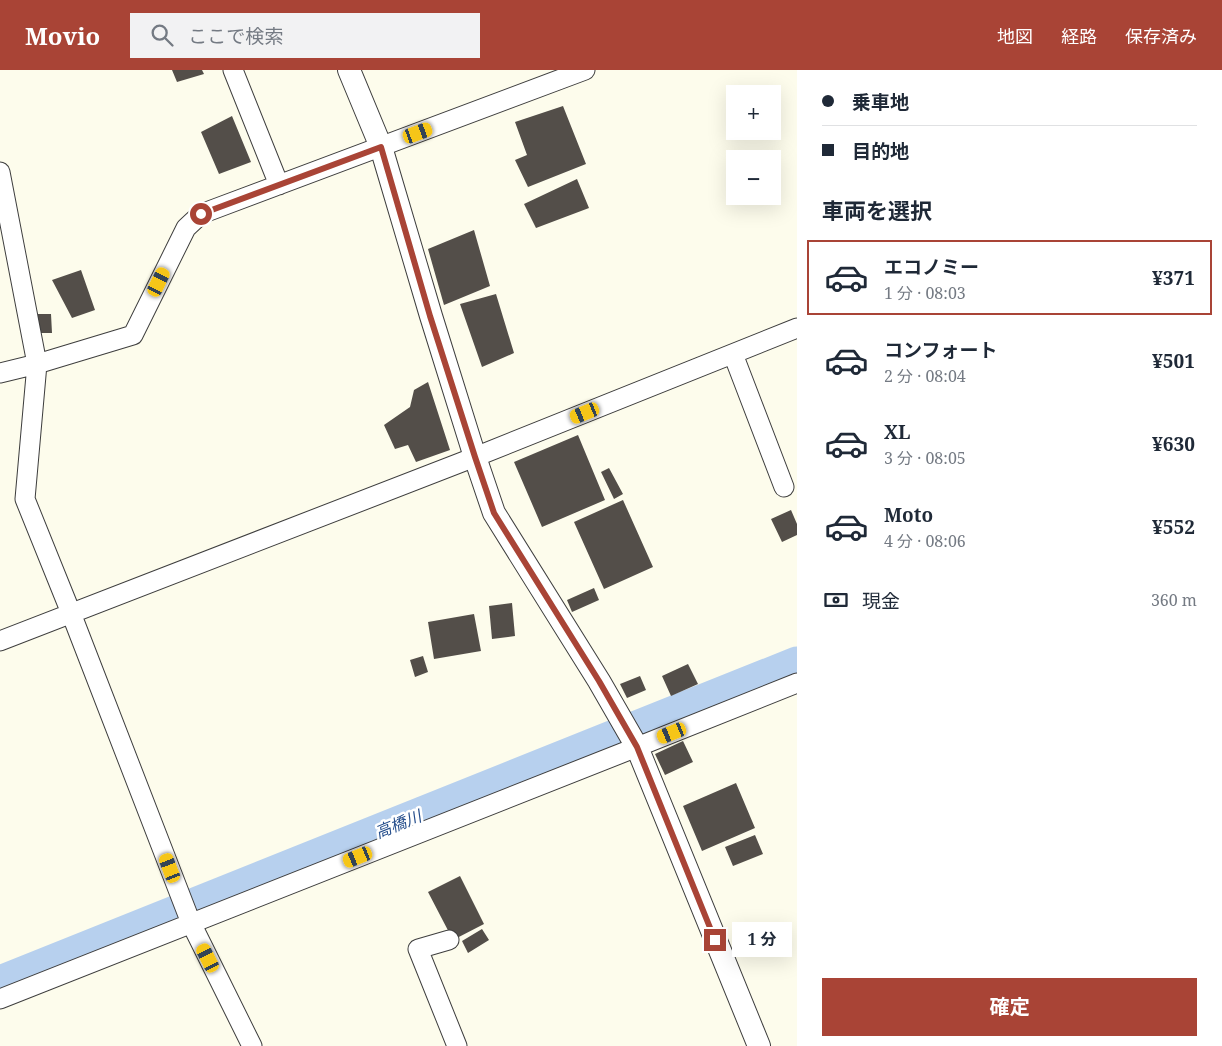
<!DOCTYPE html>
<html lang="ja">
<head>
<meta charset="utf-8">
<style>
	:root { --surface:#fff; --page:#f2f2f3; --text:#1f2937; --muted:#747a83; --line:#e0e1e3; --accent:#a94436 }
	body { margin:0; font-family:"Noto Serif","Noto Sans JP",serif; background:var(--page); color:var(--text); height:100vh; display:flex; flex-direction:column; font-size:19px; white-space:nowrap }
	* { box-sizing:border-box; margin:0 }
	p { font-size:16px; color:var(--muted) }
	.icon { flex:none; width:28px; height:28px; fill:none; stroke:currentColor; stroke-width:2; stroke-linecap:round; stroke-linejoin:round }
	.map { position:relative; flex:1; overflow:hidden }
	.side { display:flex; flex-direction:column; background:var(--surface); width:425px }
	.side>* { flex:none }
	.banner { display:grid; align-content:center; height:110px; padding:0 25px; background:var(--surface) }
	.tools { position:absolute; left:726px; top:15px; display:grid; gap:10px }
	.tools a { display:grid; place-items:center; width:55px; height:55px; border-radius:0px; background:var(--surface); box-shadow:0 5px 20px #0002; font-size:25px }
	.end { position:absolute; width:22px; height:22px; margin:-11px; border:6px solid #a94436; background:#fff; box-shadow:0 0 0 2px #fff }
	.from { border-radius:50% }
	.bubble { position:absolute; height:35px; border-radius:0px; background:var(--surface); box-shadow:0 5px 20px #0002; font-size:16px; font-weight:700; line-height:35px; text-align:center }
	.car { position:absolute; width:15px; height:30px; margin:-15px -8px; border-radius:6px; box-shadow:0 0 4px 1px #0007; background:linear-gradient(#f5c518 24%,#345 0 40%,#f5c518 0 76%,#345 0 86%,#f5c518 0) }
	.banner b { display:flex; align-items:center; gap:18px; height:48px; font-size:19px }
	.banner b+b { border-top:1px solid var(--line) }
	.banner i { width:12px; height:12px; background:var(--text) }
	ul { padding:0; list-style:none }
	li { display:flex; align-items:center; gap:15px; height:75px; margin:0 10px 8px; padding:0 15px; border:2px solid transparent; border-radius:0px }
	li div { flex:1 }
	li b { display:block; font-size:19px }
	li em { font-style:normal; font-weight:700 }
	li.on { border-color:var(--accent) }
	li>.icon { width:45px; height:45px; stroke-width:1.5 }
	h2 { padding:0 25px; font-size:22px; line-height:60px }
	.pay { display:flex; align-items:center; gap:12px; height:55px; padding:0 25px; font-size:19px }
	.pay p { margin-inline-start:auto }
	.action { display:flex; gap:10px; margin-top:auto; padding:10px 25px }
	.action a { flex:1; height:58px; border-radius:0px; background:var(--accent); color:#fff; font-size:20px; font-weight:700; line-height:58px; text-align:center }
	header { display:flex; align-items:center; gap:30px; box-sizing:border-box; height:70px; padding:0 25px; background:var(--accent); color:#fff }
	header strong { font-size:24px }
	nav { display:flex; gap:28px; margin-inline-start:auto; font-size:18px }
	.search { width:350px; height:45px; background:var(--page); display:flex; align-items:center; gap:12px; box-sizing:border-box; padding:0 18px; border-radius:0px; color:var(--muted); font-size:19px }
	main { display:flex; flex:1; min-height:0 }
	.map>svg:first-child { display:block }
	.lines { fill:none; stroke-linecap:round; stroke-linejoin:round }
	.river { stroke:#b7d0ee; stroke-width:35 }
	.building { fill:#534e49 }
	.minor-casing { stroke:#3e3e3e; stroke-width:21 }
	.tertiary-casing { stroke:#3e3e3e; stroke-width:24 }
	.minor { stroke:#fff; stroke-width:19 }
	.tertiary { stroke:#fff; stroke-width:22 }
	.route { stroke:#a94436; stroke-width:6 }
	.labels { text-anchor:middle; stroke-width:5; stroke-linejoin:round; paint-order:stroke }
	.water-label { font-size:16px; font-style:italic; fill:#254e8c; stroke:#fff }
</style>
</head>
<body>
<header>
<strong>Movio</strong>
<div class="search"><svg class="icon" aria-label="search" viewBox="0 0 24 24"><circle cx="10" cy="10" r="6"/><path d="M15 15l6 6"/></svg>ここで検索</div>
<nav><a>地図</a><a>経路</a><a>保存済み</a></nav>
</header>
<main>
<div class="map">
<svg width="797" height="976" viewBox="0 0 797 976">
	<rect width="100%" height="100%" fill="#fdfcec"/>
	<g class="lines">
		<path class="river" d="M 0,913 L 797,594"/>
	</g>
	<path class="building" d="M 172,0 L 202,0 L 204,4 L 177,12 Z
		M 563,36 L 586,94 L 528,117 L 515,90 L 527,85 L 515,52 Z
		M 232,46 L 251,92 L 219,104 L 201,62 Z
		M 577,109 L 589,138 L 536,158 L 524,134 Z
		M 474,160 L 490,216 L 444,235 L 428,179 Z
		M 81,200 L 95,240 L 72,248 L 52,210 Z
		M 496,224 L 514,283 L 482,297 L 460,234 Z
		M 37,244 L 51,244 L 52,263 L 39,263 Z
		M 428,312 L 450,380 L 416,392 L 408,375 L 395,379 L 384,355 L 410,337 L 414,320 Z
		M 578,365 L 605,430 L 542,457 L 514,392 Z
		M 609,398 L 623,424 L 614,429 L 601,402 Z
		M 623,430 L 653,497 L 604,519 L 574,452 Z
		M 791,440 L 797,454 L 797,465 L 782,472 L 771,449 Z
		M 594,518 L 599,530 L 572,542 L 567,530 Z
		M 512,533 L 515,566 L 492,569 L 489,536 Z
		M 474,544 L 481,581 L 434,589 L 428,552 Z
		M 423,586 L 428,602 L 415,607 L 410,590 Z
		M 688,594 L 698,614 L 671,626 L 662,606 Z
		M 640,606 L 646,620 L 627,628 L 620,614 Z
		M 683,671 L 693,692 L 665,705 L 655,684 Z
		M 736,713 L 755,758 L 702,781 L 683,736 Z
		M 755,765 L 763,784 L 733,796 L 725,777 Z
		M 460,806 L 484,854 L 453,870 L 428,822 Z
		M 482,859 L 489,870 L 468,883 L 462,871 Z"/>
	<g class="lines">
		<g class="minor-casing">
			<path id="minor" d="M 233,0 L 279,115
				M 0,102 L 37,294 L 25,429 L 71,543 L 191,853 L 252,976
				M 733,284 L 784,417
				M 0,303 L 37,294 L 133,265 L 186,158 L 201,144 L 585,0
				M 0,571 L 475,387 L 797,258
				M 449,870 L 418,879 L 457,976
				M 0,929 L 637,677 L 797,613"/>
		</g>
		<g class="tertiary-casing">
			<path id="tertiary" d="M 349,0 L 381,77 L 431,246 L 475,387 L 494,443 L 599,611 L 637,677 L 759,976"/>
		</g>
		<use href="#minor" class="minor"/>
		<use href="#tertiary" class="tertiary"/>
	</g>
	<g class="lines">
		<path class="route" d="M 201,144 L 381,77 L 430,246 L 475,387 L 494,443 L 599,611 L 637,677 L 715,870"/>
	</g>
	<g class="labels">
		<g class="water-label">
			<text transform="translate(398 754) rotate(-22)" y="6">高橋川</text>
		</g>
	</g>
</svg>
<div class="tools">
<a>+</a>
<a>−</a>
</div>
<i class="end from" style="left:201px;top:144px"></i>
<i class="end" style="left:715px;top:870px"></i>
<div class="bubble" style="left:732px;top:852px;width:60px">1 分</div>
<i class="car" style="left:418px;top:63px;rotate:70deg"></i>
<i class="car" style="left:159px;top:212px;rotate:26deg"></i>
<i class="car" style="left:585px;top:343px;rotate:248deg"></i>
<i class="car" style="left:672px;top:663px;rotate:248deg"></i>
<i class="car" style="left:358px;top:787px;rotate:248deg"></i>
<i class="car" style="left:170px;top:798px;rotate:339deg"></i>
<i class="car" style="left:208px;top:888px;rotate:333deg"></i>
</div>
<section class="side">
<div class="banner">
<b><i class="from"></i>乗車地</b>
<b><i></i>目的地</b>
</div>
<h2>車両を選択</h2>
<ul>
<li class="on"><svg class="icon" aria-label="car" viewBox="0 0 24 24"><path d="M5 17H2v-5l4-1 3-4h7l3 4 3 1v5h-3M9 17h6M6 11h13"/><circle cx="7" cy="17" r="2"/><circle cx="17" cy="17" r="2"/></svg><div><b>エコノミー</b><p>1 分 · 08:03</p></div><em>¥371</em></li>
<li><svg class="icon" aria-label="car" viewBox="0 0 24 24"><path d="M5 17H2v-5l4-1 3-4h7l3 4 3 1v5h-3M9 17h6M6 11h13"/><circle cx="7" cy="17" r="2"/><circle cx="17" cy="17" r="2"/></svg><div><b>コンフォート</b><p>2 分 · 08:04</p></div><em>¥501</em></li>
<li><svg class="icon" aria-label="car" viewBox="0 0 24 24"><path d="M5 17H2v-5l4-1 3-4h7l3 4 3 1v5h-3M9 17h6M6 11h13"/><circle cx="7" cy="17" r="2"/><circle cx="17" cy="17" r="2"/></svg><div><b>XL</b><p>3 分 · 08:05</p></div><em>¥630</em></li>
<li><svg class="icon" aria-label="car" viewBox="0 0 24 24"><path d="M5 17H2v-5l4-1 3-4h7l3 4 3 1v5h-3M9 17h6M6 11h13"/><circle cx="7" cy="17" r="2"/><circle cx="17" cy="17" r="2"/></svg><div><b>Moto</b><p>4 分 · 08:06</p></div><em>¥552</em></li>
</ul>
<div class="pay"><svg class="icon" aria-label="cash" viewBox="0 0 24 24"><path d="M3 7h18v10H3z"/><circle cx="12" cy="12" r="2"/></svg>現金<p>360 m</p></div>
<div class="action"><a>確定</a></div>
</section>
</main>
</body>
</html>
